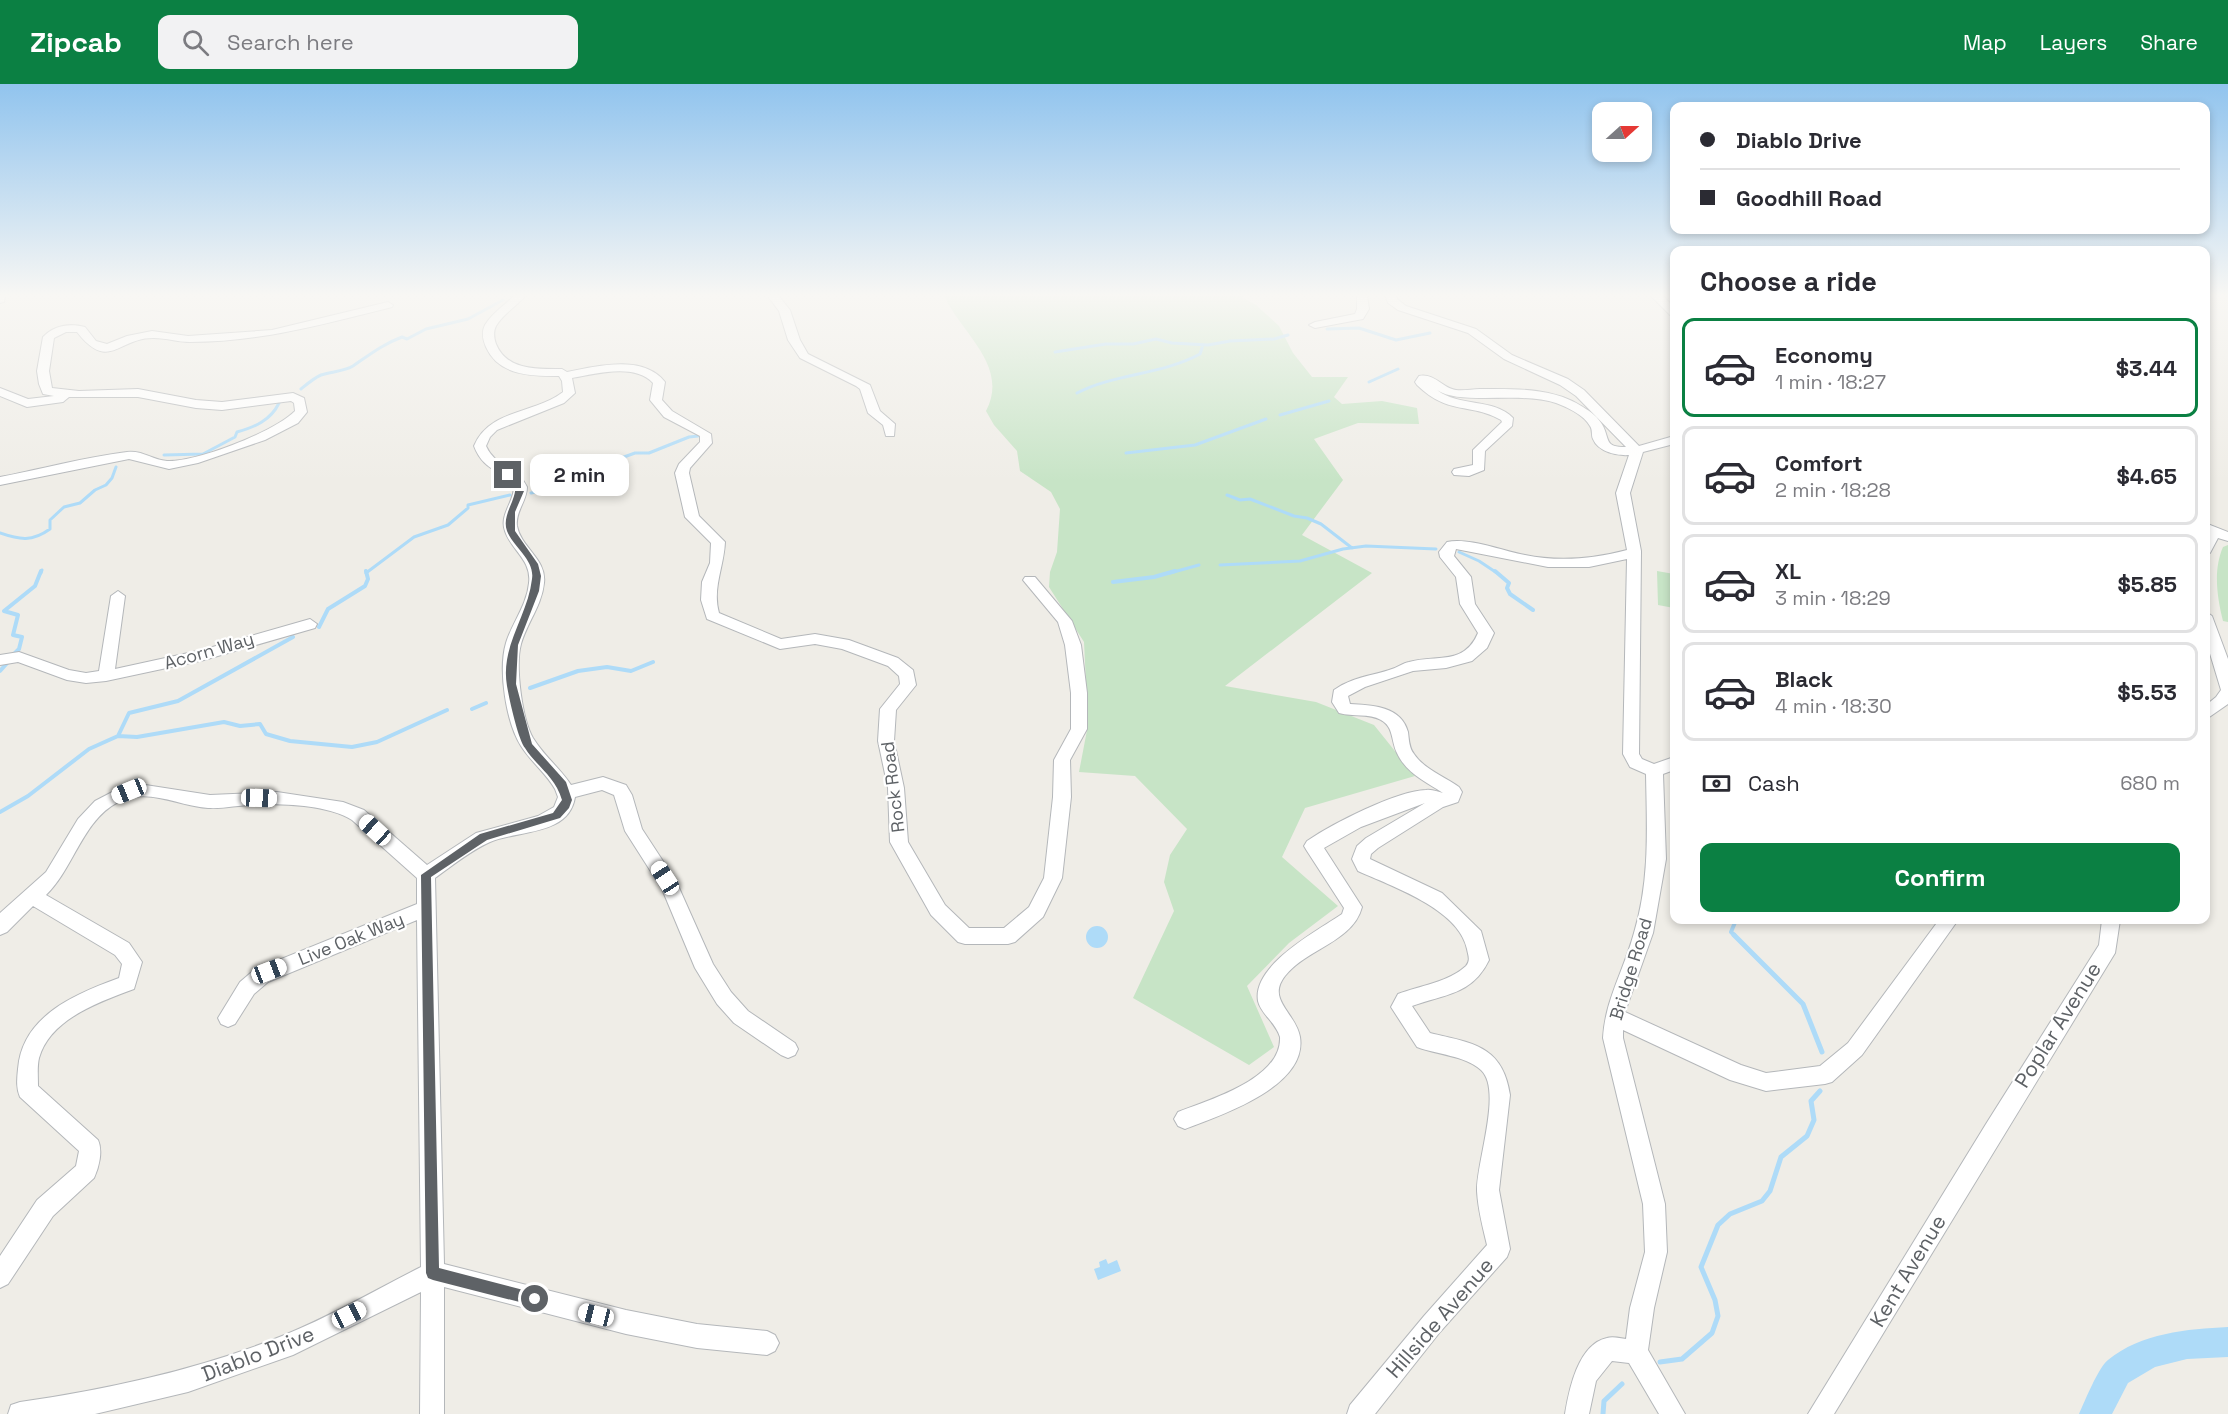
<!DOCTYPE html>
<html lang="en">
<head>
<meta charset="utf-8">
<style>
	:root { --surface:#fff; --page:#f2f2f3; --text:#2b2b33; --muted:#7c7c81; --line:#e1e1e2; --accent:#0b8043 }
	body { margin:0; font-family:"Space Grotesk",sans-serif; background:var(--page); color:var(--text); height:100vh; display:flex; flex-direction:column; font-size:22px; white-space:nowrap }
	* { box-sizing:border-box; margin:0 }
	p { font-size:20px; color:var(--muted) }
	.icon { flex:none; width:33px; height:33px; fill:none; stroke:currentColor; stroke-width:2; stroke-linecap:round; stroke-linejoin:round }
	.map { position:relative; flex:1; overflow:hidden }
	.side { position:absolute; left:1670px; top:162px; width:540px; height:678px; display:flex; flex-direction:column; background:var(--surface); border-radius:12px; box-shadow:0 3px 9px #0003 }
	.side>* { flex:none }
	.top-card { position:absolute; left:1670px; top:18px; width:540px; height:132px; border-radius:12px; box-shadow:0 3px 9px #0003; display:grid; align-content:center; height:132px; padding:0 30px; background:var(--surface) }
	.needle { width:39px; rotate:69deg }
	.fabs { position:absolute; left:1592px; top:18px; display:grid; gap:12px }
	.fabs a { display:grid; place-items:center; width:60px; height:60px; border-radius:12px; background:var(--surface); box-shadow:0 3px 9px #0003; font-size:30px }
	.end { position:absolute; width:27px; height:27px; margin:-14px; border:8px solid #5e6266; background:#fff; box-shadow:0 0 0 3px #fff }
	.from { border-radius:50% }
	.bubble { position:absolute; height:42px; border-radius:12px; background:var(--surface); box-shadow:0 3px 9px #0003; font-size:20px; font-weight:600; line-height:42px; text-align:center }
	.car { position:absolute; width:18px; height:36px; margin:-18px -9px; border-radius:8px; box-shadow:0 0 4px 2px #0007; background:linear-gradient(#fff 24%,#345 0 40%,#fff 0 76%,#345 0 86%,#fff 0) }
	.top-card b { display:flex; align-items:center; gap:21px; height:57px; font-size:22px }
	.top-card b+b { border-top:2px solid var(--line) }
	.top-card i { width:15px; height:15px; background:var(--text) }
	ul { padding:0; list-style:none }
	li { display:flex; align-items:center; gap:18px; height:99px; margin:0 12px 9px; padding:0 18px; border:3px solid var(--line); border-radius:12px }
	li div { flex:1 }
	li b { display:block; font-size:22px }
	li em { font-style:normal; font-weight:600 }
	li.active { border-color:var(--accent) }
	li>.icon { width:54px; height:54px; stroke-width:1.5 }
	h2 { padding:0 30px; font-size:27px; line-height:72px }
	.pay { display:flex; align-items:center; gap:15px; height:66px; padding:0 30px; font-size:22px }
	.pay p { margin-inline-start:auto }
	.button { display:flex; gap:12px; margin-top:auto; padding:12px 30px }
	.button a { flex:1; height:69px; border-radius:12px; background:var(--accent); color:#fff; font-size:24px; font-weight:600; line-height:69px; text-align:center }
	header { display:flex; align-items:center; gap:36px; box-sizing:border-box; height:84px; padding:0 30px; background:var(--accent); color:#fff }
	header strong { font-size:28px }
	nav { display:flex; gap:33px; margin-inline-start:auto; font-size:21px }
	.search { width:420px; height:54px; background:var(--page); display:flex; align-items:center; gap:15px; box-sizing:border-box; padding:0 21px; border-radius:12px; color:var(--muted); font-size:22px }
	.map>svg:first-child { display:block }
	.green { fill:#c7e4c6 }
	.water { fill:#aedbf8 }
	.lines { fill:none; stroke-linecap:round; stroke-linejoin:round }
	.stream-far2 { stroke:#aedbf8; stroke-width:3 }
	.stream-far1 { stroke:#aedbf8; stroke-width:4 }
	.stream { stroke:#aedbf8; stroke-width:5 }
	.river { fill:#aedbf8; fill-rule:evenodd }
	.minor-casing { stroke:#b4b7ba; stroke-width:2 }
	.minor { fill:#fff; fill-rule:evenodd }
	.route { fill:#5e6266 }
	.labels { text-anchor:middle; stroke-width:4.5; stroke-linejoin:round; paint-order:stroke }
	.street-label { font-size:18px; fill:#5e6266; stroke:#fff }
	.near-street-label { font-size:21px; fill:#5e6266; stroke:#fff }
</style>
</head>
<body>
<header>
<strong>Zipcab</strong>
<div class="search"><svg class="icon" aria-label="search" viewBox="0 0 24 24"><circle cx="10" cy="10" r="6"/><path d="M15 15l6 6"/></svg>Search here</div>
<nav><a>Map</a><a>Layers</a><a>Share</a></nav>
</header>
<div class="map">
<svg width="2228" height="1330" viewBox="0 0 2228 1330">
	<rect width="100%" height="100%" fill="#efede7"/>
	<path class="green" d="M 944,211 L 1238,211 L 1256,221 L 1279,242 L 1293,269 L 1312,293 L 1348,293 L 1334,313 L 1342,320 L 1382,317 L 1417,324 L 1419,340 L 1358,339 L 1314,355 L 1343,396 L 1302,451 L 1372,489 L 1225,602 L 1316,618 L 1374,641 L 1415,692 L 1305,724 L 1282,773 L 1338,822 L 1289,859 L 1247,902 L 1274,963 L 1249,981 L 1133,914 L 1174,827 L 1164,798 L 1170,771 L 1187,745 L 1135,692 L 1079,688 L 1088,641 L 1084,558 L 1049,503 L 1050,488 L 1057,468 L 1060,425 L 1051,408 L 1020,387 L 1017,367 L 994,341 L 986,327 C 1010,281 960,249 944,211 Z
		M 2228,461 L 2228,538 L 2223,537 C 2217,513 2213,486 2223,463 Z
		M 1657,487 L 1674,490 L 1674,524 L 1658,521 Z"/>
	<path class="water" d="M1086 853a11 11 0 1 1 22 0a11 11 0 1 1-22 0Z
		M 1106,1175 L 1108,1180 L 1117,1176 L 1121,1187 L 1098,1196 L 1094,1185 L 1100,1183 L 1099,1178 Z"/>
	<g class="lines">
		<path class="stream-far2" d="M 1327,245 L 1359,244 L 1396,256 L 1430,249
			M 1055,268 L 1106,260 L 1133,260 L 1156,255 L 1172,259 L 1208,261 L 1230,257 L 1274,255 L 1288,251
			M 1369,298 L 1398,285
			M 301,305 C 307,300 314,294 321,291 C 330,288 345,287 353,282 C 369,271 383,260 402,253 L 407,255 L 426,245 L 468,235 L 503,216
			M 1077,309 C 1116,289 1161,291 1200,270 L 1203,261
			M 1280,331 L 1329,317
			M 1126,369 L 1195,361 L 1266,335
			M 164,371 L 203,370 L 235,353 L 237,348 C 255,343 271,336 279,319
			M 531,409 L 551,405 L 558,397 L 635,369 L 649,369 L 689,353 L 698,352
			M 1227,411 L 1240,416 L 1250,415 L 1294,432 L 1307,434 L 1321,440 L 1352,464
			M 0,449 C 20,456 32,458 50,445 L 50,436 L 64,423 L 80,419 L 95,406 L 106,401 L 112,394 L 116,383
			M 1459,468 L 1479,477 L 1497,489
			M 1220,481 L 1300,477 L 1343,465 L 1366,462 L 1436,465
			M 41,489 L 42,486
			M 366,489 L 414,453 L 448,441 L 468,424 L 468,421 L 510,411
			M 1170,489 L 1199,481"/>
		<path class="stream-far1" d="M 1495,487 L 1509,499 L 1507,504 L 1510,510 L 1533,526
			M 1113,498 L 1154,493 L 1175,487
			M 319,543 L 328,525 L 365,502 L 368,495 L 366,487
			M 13,571 L 19,565 L 22,553 L 13,551 L 18,531 L 4,527 L 35,502 L 41,487
			M 0,587 L 9,577
			M 530,604 L 578,587 L 607,583 L 631,587 L 653,578
			M 472,625 L 486,619
			M 118,652 L 137,653 L 224,638 L 240,642 L 260,640 L 266,650 L 290,657 L 352,663 L 377,658 L 447,626
			M 0,728 L 28,712 L 89,665 L 118,652 L 129,629 L 178,617 L 293,553
			M 1735,852 L 1731,848 L 1736,836"/>
		<path class="stream" d="M 1734,851 L 1803,920 L 1822,968
			M 1660,1278 L 1682,1275 L 1712,1249 L 1718,1232 L 1715,1216 L 1701,1183 L 1718,1141 L 1730,1130 L 1762,1117 L 1770,1107 L 1781,1073 L 1807,1052 L 1814,1036 L 1811,1017 L 1820,1007
			M 1603,1330 L 1604,1317 L 1622,1300"/>
		<path class="river" d="M 2228,1243 L 2228,1273 L 2187,1275 L 2155,1283 L 2128,1299 L 2112,1330 L 2079,1330 C 2085,1317 2098,1284 2108,1276 C 2141,1249 2187,1245 2228,1243 Z"/>
		<g class="minor-casing">
			<path id="minor" d="M 0,211 L 5,212 L 4,218 L 0,219 Z
				M 515,211 L 526,211 C 517,222 503,230 496,242 C 493,248 494,254 496,260 C 507,287 538,285 562,285 L 567,288 C 597,282 643,270 665,298 L 662,316 L 672,327 L 711,350 L 712,359 L 690,384 L 689,389 L 699,432 L 725,458 C 724,483 712,504 719,529 L 781,555 L 815,550 L 849,556 L 898,574 L 913,586 L 916,601 L 896,626 L 894,657 L 904,704 L 908,758 L 945,821 L 969,844 L 1004,844 L 1029,823 L 1044,794 L 1053,713 L 1054,676 L 1071,645 L 1071,609 L 1065,561 L 1058,538 L 1023,496 L 1025,493 L 1035,493 L 1072,537 L 1081,561 L 1087,609 L 1087,645 L 1070,676 L 1071,713 L 1062,794 L 1043,833 L 1015,858 L 1008,860 L 965,860 L 958,858 L 931,831 L 890,758 L 888,704 L 878,657 L 880,625 L 900,600 L 899,592 L 888,582 L 842,565 L 815,560 L 780,565 L 707,535 L 701,516 L 702,498 L 710,479 L 711,459 L 685,433 L 675,389 L 679,380 L 700,358 L 700,352 L 664,333 L 650,316 L 653,299 C 634,279 596,290 572,294 L 575,309 L 564,319 L 497,346 L 490,353 L 486,362 C 495,383 518,383 527,403 C 527,417 515,428 517,442 C 521,464 547,475 544,499 C 542,521 527,539 521,560 C 515,582 522,635 533,654 C 544,672 560,684 571,701 L 603,693 L 626,701 L 632,711 L 642,745 L 676,797 L 713,880 L 731,908 L 748,927 L 795,959 L 798,965 L 795,971 L 788,974 L 781,971 L 734,939 L 717,920 L 695,884 L 662,805 L 625,747 L 614,711 L 602,706 L 575,713 C 569,752 518,746 490,758 C 470,767 453,781 435,794 L 444,1180 L 626,1226 L 697,1240 L 767,1247 L 775,1251 L 779,1259 L 775,1267 L 767,1271 L 697,1264 L 626,1250 L 444,1203 L 444,1330 L 420,1330 L 421,1208 L 293,1271 L 188,1308 L 95,1330 L 8,1330 L 11,1321 L 20,1318 C 109,1305 198,1286 282,1252 C 330,1233 375,1206 421,1183 L 417,836 L 268,898 L 254,910 L 235,940 L 228,943 L 221,940 L 218,934 L 240,898 L 254,886 L 417,820 L 417,794 L 352,736 C 328,721 281,719 253,721 C 238,721 223,725 208,724 C 178,722 148,703 118,718 C 82,737 74,784 46,811 L 129,859 L 142,878 L 134,905 C 99,918 50,935 39,974 C 37,982 38,993 38,1002 L 98,1056 C 103,1067 99,1083 94,1094 L 53,1132 L 8,1200 L 0,1204 L 0,1172 L 37,1116 L 76,1082 L 79,1067 L 20,1013 C 16,1004 17,995 18,985 C 22,932 75,910 119,894 L 122,880 L 115,871 L 33,822 L 7,848 L 0,851 L 0,829 L 46,788 L 78,735 L 95,717 L 120,704 L 139,700 L 210,711 L 277,708 L 343,718 L 364,726 L 427,781 L 476,749 L 538,732 L 554,723 L 558,713 L 555,705 C 546,689 531,678 521,662 C 506,638 498,586 506,559 C 512,539 527,521 529,499 C 532,476 511,466 505,447 C 499,431 514,418 514,403 C 504,385 484,389 474,362 C 489,325 535,330 563,308 L 562,297 L 559,292 C 531,292 499,292 486,263 C 483,256 481,249 485,241 C 492,229 505,221 515,211 Z
				M 767,211 L 778,211 L 790,226 L 800,256 L 808,270 L 870,301 L 880,327 L 895,340 L 894,352 L 886,352 L 883,341 L 868,329 L 860,305 L 856,302 L 800,274 L 788,256 L 779,227 Z
				M 1357,211 L 1367,211 L 1369,225 L 1363,235 L 1315,244 L 1309,241 L 1315,238 L 1355,230 L 1357,225 Z
				M 1385,211 L 1396,211 L 1397,215 L 1406,222 L 1476,245 L 1512,271 L 1568,295 L 1584,306 L 1639,362 L 1674,352 L 1674,360 L 1643,368 L 1630,409 L 1641,467 L 1639,670 L 1642,675 L 1654,680 L 1674,673 L 1674,686 L 1663,690 L 1666,775 L 1653,849 L 1625,928 L 1741,981 L 1766,989 L 1820,982 L 1848,959 L 1939,836 L 1958,836 L 1862,971 L 1832,998 L 1825,1000 L 1766,1007 L 1730,996 L 1623,946 L 1623,954 L 1665,1120 L 1667,1168 L 1654,1224 L 1648,1266 L 1685,1330 L 1659,1330 L 1629,1279 L 1612,1277 L 1596,1297 L 1589,1330 L 1565,1330 C 1569,1306 1578,1260 1607,1254 C 1612,1252 1620,1254 1626,1255 L 1630,1224 L 1645,1168 L 1643,1120 L 1603,954 C 1605,916 1624,886 1634,849 C 1650,796 1647,745 1646,690 L 1630,683 L 1623,670 L 1627,475 L 1589,483 L 1548,483 L 1456,465 L 1454,472 L 1471,493 L 1475,520 L 1494,549 L 1487,564 L 1472,577 L 1446,584 L 1413,587 L 1365,603 L 1348,612 L 1350,620 C 1372,621 1401,622 1408,648 C 1409,656 1409,664 1414,670 C 1424,685 1445,693 1459,703 L 1462,708 L 1458,718 L 1443,723 L 1378,764 L 1371,770 L 1370,775 L 1442,809 L 1481,847 L 1489,876 C 1472,911 1445,910 1412,922 L 1430,949 C 1473,959 1503,962 1510,1011 L 1499,1106 L 1510,1165 L 1507,1173 L 1440,1248 L 1375,1330 L 1347,1330 L 1350,1321 L 1424,1232 L 1487,1161 C 1483,1144 1478,1126 1477,1107 C 1476,1079 1503,1006 1481,986 C 1464,971 1438,971 1417,963 L 1391,923 L 1398,910 C 1419,902 1449,898 1466,882 C 1471,876 1468,871 1467,865 C 1459,825 1391,802 1358,787 L 1352,775 L 1357,762 L 1366,754 L 1425,719 L 1361,743 L 1324,764 L 1362,823 C 1353,858 1306,865 1285,892 C 1266,916 1296,929 1300,953 C 1308,1003 1219,1032 1185,1045 L 1178,1042 L 1174,1035 L 1178,1028 C 1209,1016 1282,995 1280,953 C 1276,939 1261,930 1258,917 C 1252,881 1317,847 1342,830 L 1344,824 L 1307,767 L 1304,762 L 1307,757 C 1332,740 1396,707 1426,706 C 1432,705 1438,708 1443,709 C 1426,698 1406,689 1397,669 C 1391,657 1394,643 1381,636 C 1369,629 1353,633 1339,629 L 1332,618 L 1334,606 C 1352,593 1372,592 1392,585 C 1398,583 1403,579 1409,578 C 1437,570 1464,582 1478,549 L 1460,520 L 1456,493 L 1440,473 L 1439,468 L 1447,458 C 1468,453 1503,467 1525,471 C 1559,478 1593,475 1627,466 L 1616,409 L 1629,371 C 1618,372 1598,368 1593,355 C 1591,351 1593,346 1590,342 C 1584,331 1567,323 1556,319 C 1522,307 1460,322 1437,306 C 1459,323 1494,314 1513,334 L 1512,342 L 1485,367 L 1484,386 L 1469,392 L 1454,391 L 1452,388 L 1454,385 L 1473,381 L 1473,366 L 1502,338 L 1501,336 C 1469,318 1449,332 1417,301 L 1415,298 L 1419,292 C 1435,289 1442,304 1456,306 C 1464,307 1472,305 1480,305 C 1513,305 1553,303 1583,323 C 1591,328 1598,333 1603,342 C 1610,356 1604,363 1626,363 L 1576,312 L 1560,301 L 1504,275 L 1468,249 L 1398,226 L 1388,219 Z
				M 1650,211 L 1662,211 L 1674,223 L 1674,232 L 1670,231 Z
				M 388,218 L 393,221 L 392,223 C 324,240 260,258 190,258 C 178,258 166,254 154,254 C 119,253 109,289 77,248 L 66,248 L 54,254 L 49,287 L 52,304 L 79,307 L 138,305 L 196,316 L 222,318 L 293,309 L 304,314 L 307,328 L 298,339 L 265,356 L 198,379 L 169,385 L 129,375 L 0,401 L 0,393 C 42,385 85,373 127,368 C 142,366 153,376 167,377 C 197,378 274,348 295,327 L 294,319 L 291,317 L 222,326 L 196,324 L 138,313 L 69,313 L 63,318 L 27,323 L 0,312 L 0,304 L 28,315 L 54,312 L 43,310 L 39,300 L 37,287 L 43,253 C 54,241 70,239 85,243 L 96,257 L 107,260 L 127,252 L 152,247 L 188,252 L 272,246 Z
				M 2205,439 L 2228,448 L 2228,457 L 2218,454 L 2210,469 L 2205,470 Z
				M 118,507 L 125,512 L 115,585 L 202,566 L 310,535 L 317,540 L 315,544 L 204,576 L 106,597 L 86,599 L 67,596 L 18,578 L 0,581 L 0,571 L 19,568 L 69,586 L 86,589 L 99,587 L 111,512 Z
				M 2205,527 L 2212,532 L 2228,575 L 2228,620 L 2205,636 L 2205,622 L 2216,613 L 2221,606 L 2205,553 Z
				M 2102,836 L 2120,836 L 2115,869 L 1834,1330 L 1808,1330 L 1986,1040 L 2099,861 Z"/>
		</g>
		<use href="#minor" class="minor"/>
	</g>
	<linearGradient id="sky" x2="0" y2="1"><stop stop-color="#91c4ee"/><stop offset="0.53" stop-color="#f8f7f4"/><stop offset="1" stop-color="#f8f7f4" stop-opacity="0"/></linearGradient>
	<rect width="2228" height="398" fill="url(#sky)"/>
	<path class="route" d="M 506,390 L 511,390 L 522,398 L 524,407 L 515,428 L 515,447 L 538,480 L 541,492 L 539,507 L 518,561 L 516,600 L 532,660 L 566,698 L 572,716 L 569,724 L 560,734 L 487,756 L 431,793 L 439,1184 L 535,1209 L 540,1211 L 542,1215 L 540,1220 L 535,1222 L 433,1196 L 428,1194 L 426,1189 L 421,791 L 480,750 L 553,729 L 562,716 C 555,692 537,683 525,664 C 518,655 509,614 507,602 C 500,562 528,532 532,495 C 535,476 514,464 507,447 C 501,430 518,416 515,399 L 506,393 Z"/>
	<g class="labels">
		<g class="street-label">
			<text transform="translate(209 567) rotate(-16)" y="6">Acorn Way</text>
			<text transform="translate(893 703) rotate(-97)" y="6">Rock Road</text>
			<text transform="translate(351 855) rotate(-22)" y="6">Live Oak Way</text>
			<text transform="translate(1631 885) rotate(-73)" y="6">Bridge Road</text>
		</g>
		<g class="near-street-label">
			<text transform="translate(2058 941) rotate(-58)" y="7">Poplar Avenue</text>
			<text transform="translate(1908 1187) rotate(-59)" y="7">Kent Avenue</text>
			<text transform="translate(1440 1234) rotate(-49)" y="7">Hillside Avenue</text>
			<text transform="translate(258 1270) rotate(-21)" y="7">Diablo Drive</text>
		</g>
	</g>
</svg>
<div class="fabs">
<a><svg class="needle" viewBox="-14 -14 28 28"><path d="M0-13l5 13h-10z" fill="#e53935"/><path d="M0 13l5-13h-10z" fill="#7c7c81"/></svg></a>
</div>
<i class="end from" style="left:535px;top:1215px"></i>
<i class="end" style="left:508px;top:391px"></i>
<div class="bubble" style="left:530px;top:370px;width:99px">2 min</div>
<i class="car" style="left:129px;top:707px;rotate:248deg"></i>
<i class="car" style="left:259px;top:714px;rotate:92deg"></i>
<i class="car" style="left:375px;top:746px;rotate:312deg"></i>
<i class="car" style="left:665px;top:794px;rotate:327deg"></i>
<i class="car" style="left:269px;top:887px;rotate:69deg"></i>
<i class="car" style="left:349px;top:1231px;rotate:63deg"></i>
<i class="car" style="left:596px;top:1231px;rotate:284deg"></i>
<div class="top-card">
<b><i class="from"></i>Diablo Drive</b>
<b><i></i>Goodhill Road</b>
</div>
<section class="side">
<h2>Choose a ride</h2>
<ul>
<li class="active"><svg class="icon" aria-label="car" viewBox="0 0 24 24"><path d="M5 17H2v-5l4-1 3-4h7l3 4 3 1v5h-3M9 17h6M6 11h13"/><circle cx="7" cy="17" r="2"/><circle cx="17" cy="17" r="2"/></svg><div><b>Economy</b><p>1 min · 18:27</p></div><em>$3.44</em></li>
<li><svg class="icon" aria-label="car" viewBox="0 0 24 24"><path d="M5 17H2v-5l4-1 3-4h7l3 4 3 1v5h-3M9 17h6M6 11h13"/><circle cx="7" cy="17" r="2"/><circle cx="17" cy="17" r="2"/></svg><div><b>Comfort</b><p>2 min · 18:28</p></div><em>$4.65</em></li>
<li><svg class="icon" aria-label="car" viewBox="0 0 24 24"><path d="M5 17H2v-5l4-1 3-4h7l3 4 3 1v5h-3M9 17h6M6 11h13"/><circle cx="7" cy="17" r="2"/><circle cx="17" cy="17" r="2"/></svg><div><b>XL</b><p>3 min · 18:29</p></div><em>$5.85</em></li>
<li><svg class="icon" aria-label="car" viewBox="0 0 24 24"><path d="M5 17H2v-5l4-1 3-4h7l3 4 3 1v5h-3M9 17h6M6 11h13"/><circle cx="7" cy="17" r="2"/><circle cx="17" cy="17" r="2"/></svg><div><b>Black</b><p>4 min · 18:30</p></div><em>$5.53</em></li>
</ul>
<div class="pay"><svg class="icon" aria-label="cash" viewBox="0 0 24 24"><path d="M3 7h18v10H3z"/><circle cx="12" cy="12" r="2"/></svg>Cash<p>680 m</p></div>
<div class="button"><a>Confirm</a></div>
</section>
</div>
</body>
</html>
